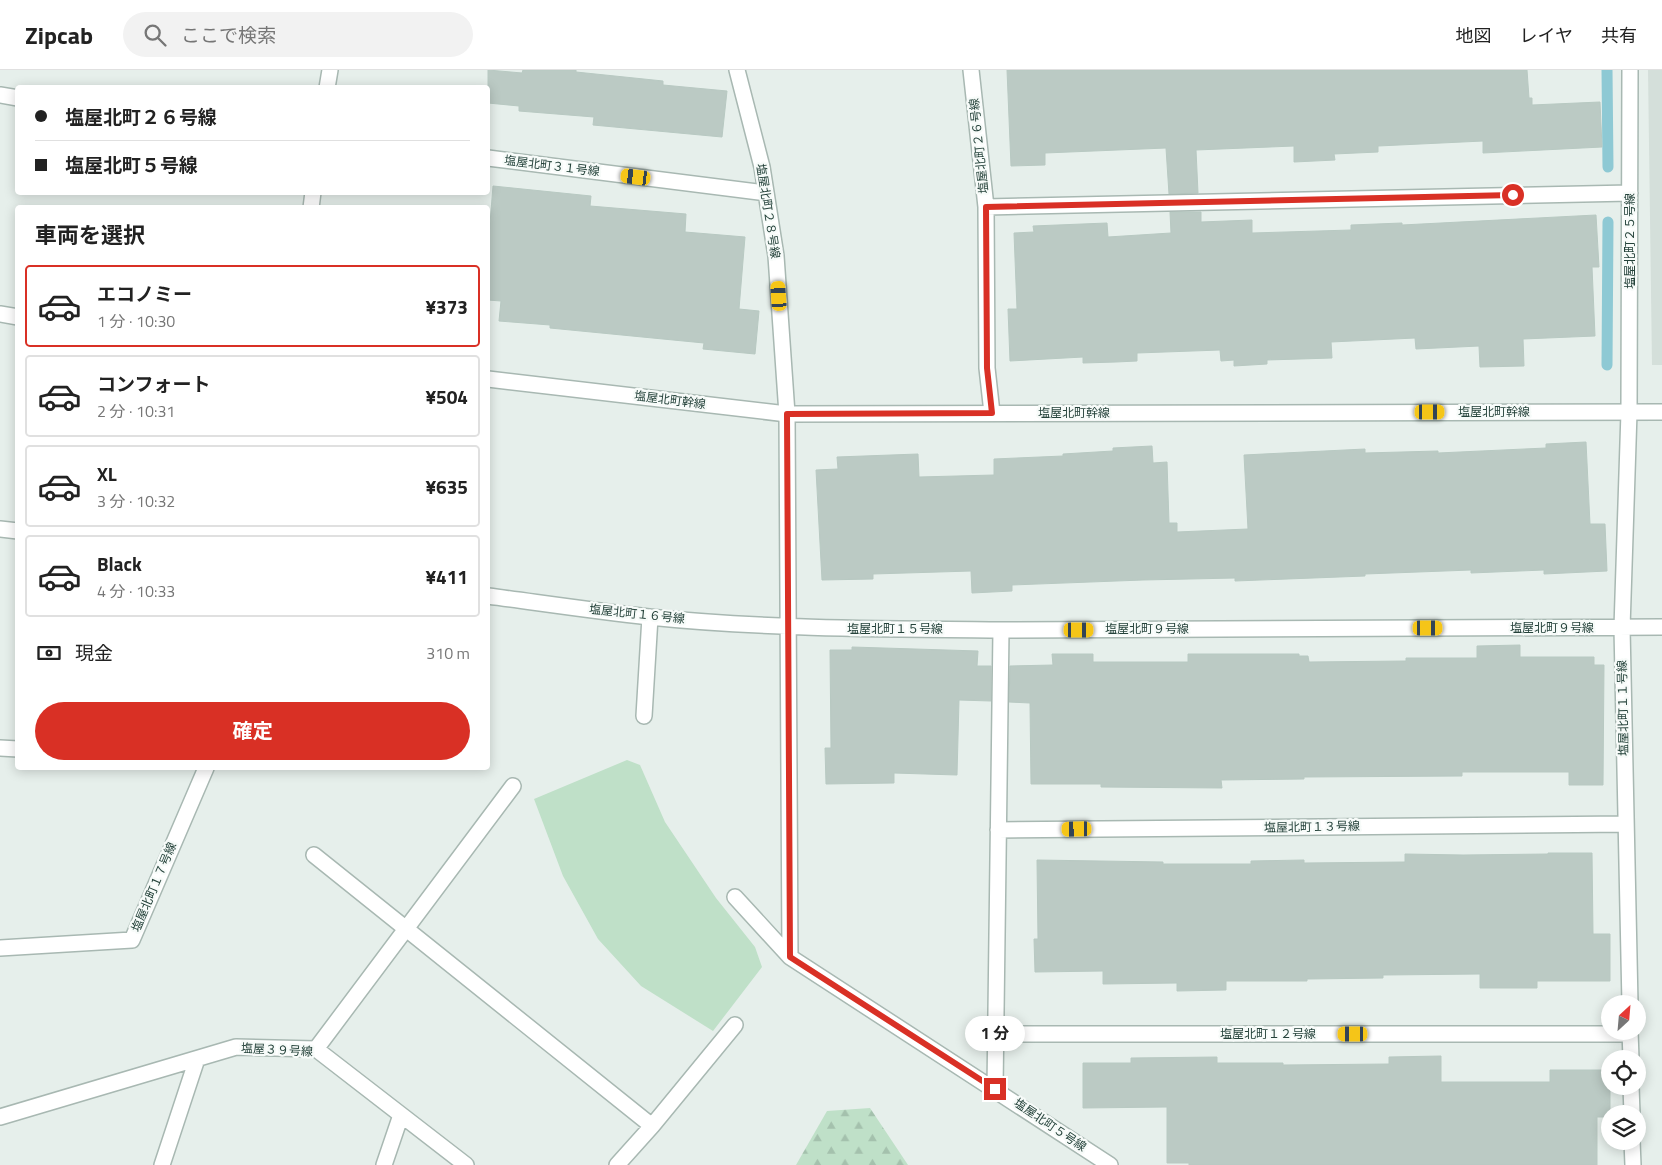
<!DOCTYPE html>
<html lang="ja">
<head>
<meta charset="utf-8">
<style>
	:root { --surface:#fff; --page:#f2f2f2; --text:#222; --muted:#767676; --line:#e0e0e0; --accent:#d93025 }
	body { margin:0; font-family:"Titillium Web","Noto Sans JP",sans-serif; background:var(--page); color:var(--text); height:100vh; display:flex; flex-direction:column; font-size:19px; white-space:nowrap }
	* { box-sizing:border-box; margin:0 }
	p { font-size:16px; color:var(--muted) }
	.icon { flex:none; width:28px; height:28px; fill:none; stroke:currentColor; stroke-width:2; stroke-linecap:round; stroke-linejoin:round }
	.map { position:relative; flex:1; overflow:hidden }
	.details { position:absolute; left:15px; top:135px; width:475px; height:565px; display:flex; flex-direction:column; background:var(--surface); border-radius:5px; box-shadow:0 2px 12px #0003 }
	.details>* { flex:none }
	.banner { position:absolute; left:15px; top:15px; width:475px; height:110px; border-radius:5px; box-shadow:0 2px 12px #0003; display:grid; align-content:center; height:110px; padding:0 20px; background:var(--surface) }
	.needle { width:32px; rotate:26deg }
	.tools { position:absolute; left:1601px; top:925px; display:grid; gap:10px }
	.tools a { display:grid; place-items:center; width:45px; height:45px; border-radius:50%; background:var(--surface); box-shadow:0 2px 12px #0003; font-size:25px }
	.end { position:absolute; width:22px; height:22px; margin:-11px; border:6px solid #d93025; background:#fff; box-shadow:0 0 0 2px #fff }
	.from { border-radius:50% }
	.bubble { position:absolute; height:35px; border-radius:18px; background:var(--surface); box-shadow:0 2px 12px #0003; font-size:16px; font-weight:700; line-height:35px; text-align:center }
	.car { position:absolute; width:15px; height:30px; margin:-15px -8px; border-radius:6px; box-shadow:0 0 4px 1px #0007; background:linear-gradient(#f5c518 24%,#345 0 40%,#f5c518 0 76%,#345 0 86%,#f5c518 0) }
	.banner b { display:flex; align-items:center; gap:18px; height:48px; font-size:19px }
	.banner b+b { border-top:1px solid var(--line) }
	.banner i { width:12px; height:12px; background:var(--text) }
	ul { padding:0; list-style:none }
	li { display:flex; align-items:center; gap:15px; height:82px; margin:0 10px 8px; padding:0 10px; border:2px solid var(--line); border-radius:5px }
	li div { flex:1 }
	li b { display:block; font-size:19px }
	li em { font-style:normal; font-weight:700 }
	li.on { border-color:var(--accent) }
	li>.icon { width:45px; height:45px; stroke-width:1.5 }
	h2 { padding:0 20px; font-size:22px; line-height:60px }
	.pay { display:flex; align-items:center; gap:12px; height:55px; padding:0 20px; font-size:19px }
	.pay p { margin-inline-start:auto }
	.cta { display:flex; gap:10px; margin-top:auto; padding:10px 20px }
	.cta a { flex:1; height:58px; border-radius:30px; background:var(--accent); color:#fff; font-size:20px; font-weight:700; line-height:58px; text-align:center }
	header { display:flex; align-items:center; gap:30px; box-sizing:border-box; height:70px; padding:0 25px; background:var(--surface); border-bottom:1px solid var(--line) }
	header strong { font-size:24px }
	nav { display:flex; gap:28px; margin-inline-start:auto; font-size:18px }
	.search { width:350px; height:45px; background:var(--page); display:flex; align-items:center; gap:12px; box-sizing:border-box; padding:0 18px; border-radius:28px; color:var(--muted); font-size:19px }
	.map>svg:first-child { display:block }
	.built { fill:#d4dfda }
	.forest { fill:url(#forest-firs) }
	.park { fill:#bfe0c8 }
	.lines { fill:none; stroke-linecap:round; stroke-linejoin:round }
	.stream { stroke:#8ec9d4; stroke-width:11 }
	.building { fill:#bbcac4; stroke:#b8c9c2 }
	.minor-casing { stroke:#a8b8b2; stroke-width:18 }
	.tertiary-casing { stroke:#a8b8b2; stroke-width:18 }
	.minor { stroke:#fff; stroke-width:15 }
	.tertiary { stroke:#fff; stroke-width:15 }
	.route { stroke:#d93025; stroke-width:6 }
	.labels { text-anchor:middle; stroke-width:4.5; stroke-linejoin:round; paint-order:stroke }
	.street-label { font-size:12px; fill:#24423a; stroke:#f7fbf9 }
</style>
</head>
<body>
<header>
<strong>Zipcab</strong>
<div class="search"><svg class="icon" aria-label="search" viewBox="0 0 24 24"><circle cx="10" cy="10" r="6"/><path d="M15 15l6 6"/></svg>ここで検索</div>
<nav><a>地図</a><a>レイヤ</a><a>共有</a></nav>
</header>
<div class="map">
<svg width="1662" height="1095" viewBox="0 0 1662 1095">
	<defs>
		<pattern id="forest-firs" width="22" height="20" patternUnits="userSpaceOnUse" patternTransform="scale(1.25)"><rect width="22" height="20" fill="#bfe0c8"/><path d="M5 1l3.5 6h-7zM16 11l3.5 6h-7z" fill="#a4c1ad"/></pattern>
	</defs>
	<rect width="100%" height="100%" fill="#e6efeb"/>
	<path class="built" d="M 1648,0 L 1662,0 L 1662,295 L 1652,295 Z"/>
	<path class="forest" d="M 870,1038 L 908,1095 L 796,1095 L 827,1041 Z"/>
	<path class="park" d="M 627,690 L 640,695 L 665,752 L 716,828 L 755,877 L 762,897 L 713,961 L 641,916 L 598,869 L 563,806 L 534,729 Z"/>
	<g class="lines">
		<path class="stream" d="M 1607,0 L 1608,97
			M 1607,295 L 1608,152"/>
	</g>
	<path class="building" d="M 488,0 L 522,3 L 523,0 L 576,0 L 576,2 L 663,11 L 663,15 L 727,21 L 722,67 L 593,55 L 594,47 L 519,41 L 519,36 L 488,33 Z
		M 1007,0 L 1527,0 L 1529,28 L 1532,28 L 1532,35 L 1600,32 L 1602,77 L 1483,83 L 1483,71 L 1378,76 L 1378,82 L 1334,84 L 1335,90 L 1294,92 L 1294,76 L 1196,80 L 1198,123 L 1169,124 L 1166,78 L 1045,83 L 1045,95 L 1011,96 Z
		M 493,116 L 591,126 L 590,136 L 686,144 L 685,162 L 745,167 L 739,239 L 759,241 L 755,284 L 703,279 L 704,273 L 550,258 L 550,255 L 499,251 L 501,231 L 488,230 L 488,178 Z
		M 1170,142 L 1201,142 L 1201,152 L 1252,150 L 1252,163 L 1351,160 L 1351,155 L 1402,153 L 1402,155 L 1596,145 L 1599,197 L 1592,197 L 1595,266 L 1523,269 L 1524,296 L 1480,297 L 1479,276 L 1416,279 L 1415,268 L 1331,272 L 1332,288 L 1267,290 L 1267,294 L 1234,296 L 1234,290 L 1221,291 L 1220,280 L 1137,283 L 1137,291 L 1116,292 L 1083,293 L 1083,287 L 1010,291 L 1008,239 L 1017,239 L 1014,163 L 1034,162 L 1033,156 L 1107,153 L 1108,167 L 1171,163 Z
		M 1586,372 L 1590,454 L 1605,454 L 1607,501 L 1544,504 L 1544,500 L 1471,503 L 1471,500 L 1365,504 L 1365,506 L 1235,511 L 1235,508 L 1143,510 L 1012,515 L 1012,521 L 972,523 L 971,501 L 873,504 L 873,509 L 822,510 L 816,400 L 838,399 L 837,387 L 918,384 L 919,407 L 994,405 L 994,389 L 1063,386 L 1063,384 L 1113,381 L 1113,378 L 1152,376 L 1153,393 L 1167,392 L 1169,453 L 1177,453 L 1177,462 L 1248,459 L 1244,385 L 1365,379 L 1365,383 L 1438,381 L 1438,383 L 1546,378 L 1546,374 Z
		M 1520,575 L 1520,587 L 1594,587 L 1594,595 L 1604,595 L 1603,715 L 1569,715 L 1569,702 L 1462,702 L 1462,706 L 1304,707 L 1304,709 L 1221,710 L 1222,718 L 1101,717 L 1101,714 L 1031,714 L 1030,633 L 1009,632 L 1010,596 L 1053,595 L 1052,584 L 1093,584 L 1093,592 L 1188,592 L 1188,584 L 1299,584 L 1299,586 L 1308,586 L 1309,592 L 1406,591 L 1406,588 L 1477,588 L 1477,576 Z
		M 852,577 L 978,581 L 977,596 L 991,596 L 991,631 L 959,630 L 957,705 L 894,703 L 894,713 L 826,714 L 825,678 L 831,678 L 830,580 L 852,580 Z
		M 1548,783 L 1592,783 L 1593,864 L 1610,864 L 1610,911 L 1537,911 L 1537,918 L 1480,918 L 1480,904 L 1383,905 L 1383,908 L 1307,909 L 1307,911 L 1226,911 L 1226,920 L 1177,921 L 1177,913 L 1103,914 L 1103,901 L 1035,902 L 1034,869 L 1038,869 L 1037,790 L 1163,792 L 1163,794 L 1251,794 L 1251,791 L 1304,790 L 1304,793 L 1405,792 L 1405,784 L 1463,785 L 1548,784 Z
		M 1441,986 L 1441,1012 L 1550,1012 L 1550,1000 L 1610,1000 L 1610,1047 L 1597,1047 L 1597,1095 L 1189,1095 L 1189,1093 L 1167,1093 L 1167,1037 L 1083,1038 L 1083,993 L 1131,993 L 1131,988 L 1217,987 L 1217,993 L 1283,993 L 1283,995 L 1389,994 L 1389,987 Z"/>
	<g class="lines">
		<g class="minor-casing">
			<path id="minor" d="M 737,0 L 762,97 L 776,186 L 787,344 L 790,887 L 1110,1095
				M 971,0 L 986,137 L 1630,123
				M 327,18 L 330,0
				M 0,25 L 18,28
				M 488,88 L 766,123
				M 986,137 L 987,298 L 992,343
				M 311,138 L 313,122
				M 0,459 L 18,461
				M 488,526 C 541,533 595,541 649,547 C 766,559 884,559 1001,560
				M 644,646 L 650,547
				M 0,678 L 18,679
				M 998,760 L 1626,754
				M 314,785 L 652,1056
				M 735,827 L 790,887
				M 0,878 L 132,870 L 206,698
				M 1630,934 L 1622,558 L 1629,342 L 1630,0
				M 1630,961 L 1631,989
				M 996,964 L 1630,964
				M 316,979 L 513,716
				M 1631,1016 L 1632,1044
				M 995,1019 L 1001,560 L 1662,557
				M 0,1047 L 236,977 L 316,979 L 466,1095
				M 1632,1071 L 1633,1095
				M 162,1095 L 197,989
				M 384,1095 L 401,1045
				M 617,1095 L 652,1056 L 735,955"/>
		</g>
		<g class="tertiary-casing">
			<path id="tertiary" d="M 0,244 L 18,247
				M 488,309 L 787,344 L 1662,342"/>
		</g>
		<use href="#minor" class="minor"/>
		<use href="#tertiary" class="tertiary"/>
	</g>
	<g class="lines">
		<path class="route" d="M 995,1019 L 790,887 L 787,344 L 992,343 L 987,298 L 986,137 L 1513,125"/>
	</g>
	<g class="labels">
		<g class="street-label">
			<text transform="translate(979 76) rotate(-96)" y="4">塩屋北町２６号線</text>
			<text transform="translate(552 96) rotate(7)" y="4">塩屋北町３１号線</text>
			<text transform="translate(768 141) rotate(81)" y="4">塩屋北町２８号線</text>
			<text transform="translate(1630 171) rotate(-90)" y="4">塩屋北町２５号線</text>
			<text transform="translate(670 330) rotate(7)" y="4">塩屋北町幹線</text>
			<text x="1494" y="346">塩屋北町幹線</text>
			<text x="1074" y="347">塩屋北町幹線</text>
			<text transform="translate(637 544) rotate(6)" y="4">塩屋北町１６号線</text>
			<text x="1552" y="562">塩屋北町９号線</text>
			<text x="895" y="563">塩屋北町１５号線</text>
			<text x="1147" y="563">塩屋北町９号線</text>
			<text transform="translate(1623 638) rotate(-91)" y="4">塩屋北町１１号線</text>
			<text transform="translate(1312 757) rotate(-1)" y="4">塩屋北町１３号線</text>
			<text transform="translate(154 817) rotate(-67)" y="4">塩屋北町１７号線</text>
			<text x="1268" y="968">塩屋北町１２号線</text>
			<text transform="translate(277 980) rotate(3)" y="4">塩屋３９号線</text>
			<text transform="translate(1050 1055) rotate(34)" y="4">塩屋北町５号線</text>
		</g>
	</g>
</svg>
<div class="tools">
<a><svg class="needle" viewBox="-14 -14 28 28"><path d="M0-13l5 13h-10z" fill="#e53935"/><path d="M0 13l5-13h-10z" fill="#767676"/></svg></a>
<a><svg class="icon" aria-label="locate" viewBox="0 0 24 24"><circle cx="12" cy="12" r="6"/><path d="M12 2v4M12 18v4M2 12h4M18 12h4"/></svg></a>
<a><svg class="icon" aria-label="layers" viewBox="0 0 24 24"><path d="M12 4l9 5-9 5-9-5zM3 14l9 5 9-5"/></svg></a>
</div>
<i class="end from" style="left:1513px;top:125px"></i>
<i class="end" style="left:995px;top:1019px"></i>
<div class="bubble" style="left:965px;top:946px;width:60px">1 分</div>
<i class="car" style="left:636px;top:107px;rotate:277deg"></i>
<i class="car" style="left:779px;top:226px;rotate:356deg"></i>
<i class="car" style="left:1430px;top:342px;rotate:90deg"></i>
<i class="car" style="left:1428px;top:558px;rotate:90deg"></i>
<i class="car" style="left:1079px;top:560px;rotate:90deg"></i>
<i class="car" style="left:1077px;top:759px;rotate:269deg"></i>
<i class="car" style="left:1353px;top:964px;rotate:270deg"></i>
<div class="banner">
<b><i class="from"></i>塩屋北町２６号線</b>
<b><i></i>塩屋北町５号線</b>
</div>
<section class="details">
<h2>車両を選択</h2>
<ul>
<li class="on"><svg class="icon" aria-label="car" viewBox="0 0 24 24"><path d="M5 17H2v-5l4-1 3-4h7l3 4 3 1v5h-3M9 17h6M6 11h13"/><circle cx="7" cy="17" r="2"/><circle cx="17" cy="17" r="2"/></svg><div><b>エコノミー</b><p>1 分 · 10:30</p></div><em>¥373</em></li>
<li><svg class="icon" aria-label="car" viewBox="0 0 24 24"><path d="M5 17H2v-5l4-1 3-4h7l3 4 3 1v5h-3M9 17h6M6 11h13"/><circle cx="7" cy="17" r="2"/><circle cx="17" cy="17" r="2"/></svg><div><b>コンフォート</b><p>2 分 · 10:31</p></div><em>¥504</em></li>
<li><svg class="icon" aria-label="car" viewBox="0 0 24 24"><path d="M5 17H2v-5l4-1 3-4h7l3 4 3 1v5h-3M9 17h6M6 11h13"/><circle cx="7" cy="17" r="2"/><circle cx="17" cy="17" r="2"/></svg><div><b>XL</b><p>3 分 · 10:32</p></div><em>¥635</em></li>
<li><svg class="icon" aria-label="car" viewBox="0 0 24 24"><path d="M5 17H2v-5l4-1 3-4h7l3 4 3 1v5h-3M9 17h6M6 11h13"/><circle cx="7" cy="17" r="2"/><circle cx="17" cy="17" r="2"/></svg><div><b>Black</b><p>4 分 · 10:33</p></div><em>¥411</em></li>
</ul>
<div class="pay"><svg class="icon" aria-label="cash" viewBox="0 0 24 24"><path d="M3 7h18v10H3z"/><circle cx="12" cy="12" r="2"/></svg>現金<p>310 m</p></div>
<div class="cta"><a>確定</a></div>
</section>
</div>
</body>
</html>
